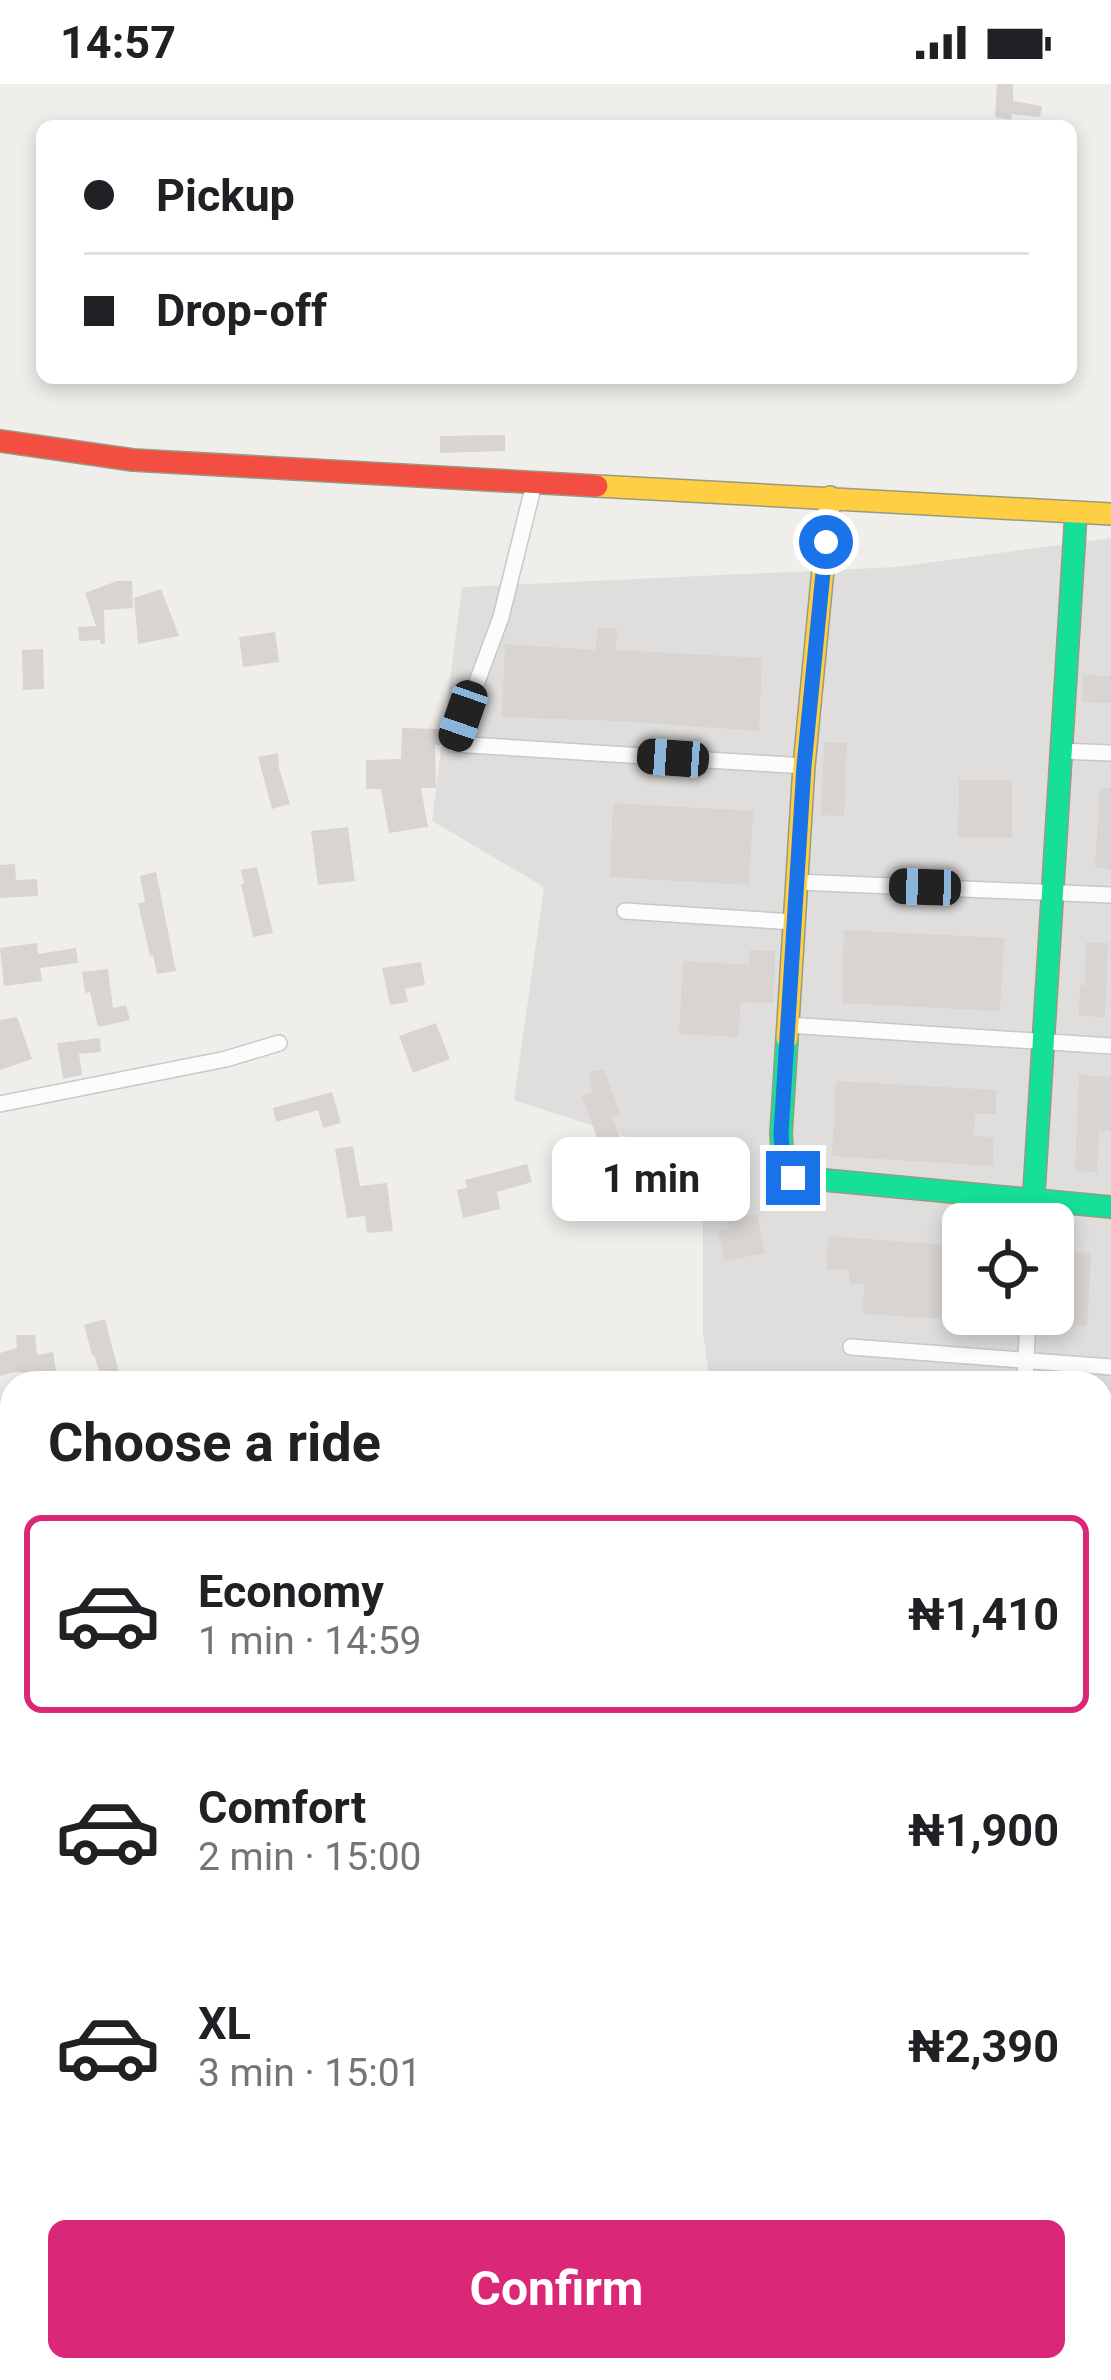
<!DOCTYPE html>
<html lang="en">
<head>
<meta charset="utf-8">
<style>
	:root { --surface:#fff; --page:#f2f2f2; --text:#202124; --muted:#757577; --line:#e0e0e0; --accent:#db2777 }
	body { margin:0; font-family:Roboto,sans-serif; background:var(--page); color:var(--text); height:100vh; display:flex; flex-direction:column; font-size:45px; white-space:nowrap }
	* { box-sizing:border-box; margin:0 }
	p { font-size:39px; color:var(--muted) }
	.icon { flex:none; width:66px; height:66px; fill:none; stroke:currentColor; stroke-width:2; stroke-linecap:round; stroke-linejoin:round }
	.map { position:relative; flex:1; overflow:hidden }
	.sheet { position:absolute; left:0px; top:1287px; width:1113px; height:1011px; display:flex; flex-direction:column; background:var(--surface); border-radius:36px 36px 0 0; box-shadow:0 6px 18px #0003 }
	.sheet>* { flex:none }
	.guide { position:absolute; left:36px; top:36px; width:1041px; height:264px; border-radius:18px; box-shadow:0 6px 18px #0003; display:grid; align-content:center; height:264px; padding:0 48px; background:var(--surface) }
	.fabs { position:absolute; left:942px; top:1119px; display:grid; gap:24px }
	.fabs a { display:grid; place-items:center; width:132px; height:132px; border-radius:18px; background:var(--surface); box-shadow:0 6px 18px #0003; font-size:60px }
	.end { position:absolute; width:54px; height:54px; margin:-27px; border:15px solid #1a73e8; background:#fff; box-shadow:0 0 0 6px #fff }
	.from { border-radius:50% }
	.bubble { position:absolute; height:84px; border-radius:18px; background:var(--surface); box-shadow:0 6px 18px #0003; font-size:39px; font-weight:700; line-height:84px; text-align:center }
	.car { position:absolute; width:36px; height:72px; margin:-36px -18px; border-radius:15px; box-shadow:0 0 9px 3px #0007; background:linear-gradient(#222 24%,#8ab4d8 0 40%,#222 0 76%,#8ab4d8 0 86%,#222 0) }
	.guide b { display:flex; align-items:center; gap:42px; height:114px; font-size:45px }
	.guide b+b { border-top:3px solid var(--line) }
	.guide i { width:30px; height:30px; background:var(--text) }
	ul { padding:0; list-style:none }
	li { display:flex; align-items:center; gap:36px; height:198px; margin:0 24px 18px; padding:0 24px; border:6px solid transparent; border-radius:18px }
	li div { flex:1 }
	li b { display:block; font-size:45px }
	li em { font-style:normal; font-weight:700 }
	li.current { border-color:var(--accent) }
	li>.icon { width:108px; height:108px; stroke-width:1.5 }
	h2 { padding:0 48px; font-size:54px; line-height:144px }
	.primary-button { display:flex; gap:24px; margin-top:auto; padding:24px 48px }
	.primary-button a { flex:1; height:138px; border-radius:18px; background:var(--accent); color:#fff; font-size:48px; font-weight:700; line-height:138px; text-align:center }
	.status { display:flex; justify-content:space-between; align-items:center; height:84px; padding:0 60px; background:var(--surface); direction:ltr }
	.status svg { height:33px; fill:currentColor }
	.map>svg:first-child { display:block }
	.residential { fill:#dfdedc; fill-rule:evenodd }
	.building { fill:#d7d4d2 }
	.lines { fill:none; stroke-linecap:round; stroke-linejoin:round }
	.street-casing { stroke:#c9c8c7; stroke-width:18 }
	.fast-casing { stroke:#999a82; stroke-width:24 }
	.slow-casing { stroke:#999a82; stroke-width:24 }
	.jam-casing { stroke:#999a82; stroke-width:24 }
	.street { stroke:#fdfcfc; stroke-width:15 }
	.fast { stroke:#16e098; stroke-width:21 }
	.slow { stroke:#ffcf43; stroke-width:21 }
	.jam { stroke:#f24e42; stroke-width:21 }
	.route { stroke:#1a73e8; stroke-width:15 }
</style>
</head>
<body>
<div class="status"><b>14:57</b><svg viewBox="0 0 49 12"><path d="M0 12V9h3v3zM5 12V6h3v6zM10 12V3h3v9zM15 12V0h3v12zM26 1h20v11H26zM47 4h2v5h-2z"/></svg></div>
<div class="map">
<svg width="1111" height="2296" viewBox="0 0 1111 2296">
	<rect width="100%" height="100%" fill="#f0eeeb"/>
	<path class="residential" d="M 1111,454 L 1111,1608 L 1101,1605 L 1101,1299 L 710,1299 L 703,1250 L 703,1078 L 514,1016 L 544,803 L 432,737 L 462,503 L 897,483 ZM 963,1140 L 1053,1140 L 1053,1230 L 963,1230 Z
		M 1111,1844 L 1111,2296 L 1107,2296 L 1107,1849 Z"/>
	<path class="building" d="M 997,0 L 1013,0 L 1013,17 L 1042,22 L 1040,33 L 1012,30 L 1011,36 L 995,33 Z
		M 505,351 L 505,367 L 440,369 L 440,352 Z
		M 117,497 L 132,497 L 133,524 L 104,526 L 105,560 L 101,560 L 100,556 L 79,557 L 78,543 L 96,542 L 85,509 Z
		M 161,505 L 179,552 L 138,560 L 134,514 Z
		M 597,543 L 617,545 L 616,566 L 762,574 L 759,647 L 619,637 L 502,633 L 505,560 L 596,566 Z
		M 275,548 L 279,578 L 243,583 L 239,553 Z
		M 43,565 L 44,605 L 23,606 L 22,566 Z
		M 1083,591 L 1111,592 L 1111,619 L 1082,618 Z
		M 402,644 L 444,645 L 444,652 L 442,661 L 435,661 L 436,704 L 421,704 L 428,743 L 389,749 L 381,705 L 366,705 L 366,676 L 401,675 Z
		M 824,658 L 847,659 L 844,732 L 821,731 Z
		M 278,669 L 279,684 L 290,720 L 272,725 L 258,673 Z
		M 959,696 L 1012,696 L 1012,754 L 958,753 Z
		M 1100,704 L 1111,704 L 1111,785 L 1095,784 Z
		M 613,719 L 753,727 L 749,801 L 610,793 Z
		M 348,743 L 355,797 L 318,801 L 311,747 Z
		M 15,780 L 16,796 L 37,795 L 38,812 L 0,814 L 0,781 Z
		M 257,783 L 273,849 L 253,853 L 241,800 L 244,800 L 241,786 Z
		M 156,788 L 176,887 L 157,890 L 153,871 L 150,872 L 138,819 L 145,818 L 140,792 Z
		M 844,846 L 1004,854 L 1000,927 L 842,919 Z
		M 1086,858 L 1108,859 L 1105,933 L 1079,932 L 1080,901 L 1085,901 Z
		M 37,859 L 38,870 L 76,864 L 78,879 L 40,884 L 42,897 L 4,902 L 0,864 Z
		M 750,866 L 775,867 L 774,919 L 740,918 L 739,953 L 679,950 L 683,877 L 749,881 Z
		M 421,878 L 425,901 L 405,905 L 408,918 L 390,921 L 382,884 Z
		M 108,885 L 113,924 L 126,921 L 130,936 L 98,943 L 90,908 L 85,909 L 82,888 Z
		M 17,933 L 32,975 L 0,986 L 0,936 Z
		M 436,939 L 450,975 L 413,989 L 399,952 Z
		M 100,954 L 101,968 L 79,970 L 82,991 L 63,995 L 57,959 Z
		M 604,985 L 620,1030 L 612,1033 L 635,1097 L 615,1104 L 582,1012 L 593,1008 L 589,988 Z
		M 1079,991 L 1111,993 L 1111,1047 L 1099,1047 L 1097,1088 L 1075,1087 Z
		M 836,997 L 996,1006 L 996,1030 L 975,1030 L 974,1052 L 993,1053 L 993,1082 L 832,1072 Z
		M 332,1008 L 341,1039 L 323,1044 L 318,1026 L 276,1038 L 273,1024 Z
		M 353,1062 L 360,1102 L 387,1099 L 393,1147 L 367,1149 L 365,1132 L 347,1134 L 335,1065 Z
		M 527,1080 L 532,1098 L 497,1108 L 500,1125 L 463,1134 L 457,1106 L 467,1104 L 465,1096 Z
		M 757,1130 L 765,1169 L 724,1177 L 718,1147 L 729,1144 L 727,1136 Z
		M 828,1152 L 948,1161 L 948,1165 L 963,1165 L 963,1236 L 863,1230 L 864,1200 L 850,1201 L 849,1186 L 827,1185 Z
		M 1070,1168 L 1091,1169 L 1087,1242 L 1066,1241 Z
		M 105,1235 L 113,1266 L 122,1299 L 103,1299 L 94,1271 L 92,1271 L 84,1241 Z
		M 16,1251 L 35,1251 L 37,1271 L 53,1268 L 58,1299 L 32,1299 L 29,1289 L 14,1288 L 0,1292 L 0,1269 L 17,1264 Z"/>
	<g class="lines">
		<g class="street-casing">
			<path id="street" d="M 535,396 L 501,533 L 454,660 L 804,682
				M 1059,667 L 1111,669
				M 796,798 L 1111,811
				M 625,827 L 794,838
				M 787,941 L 1111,962
				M 0,1020 L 226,975 L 279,959
				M 851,1263 L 1111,1283
				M 1025,1299 L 1028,1230
				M 1101,1429 L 1111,1430"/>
		</g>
		<g class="fast-casing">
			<path id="fast" d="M 787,954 L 781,1050 L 783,1077 L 793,1093 L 1111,1123
				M 1032,1140 L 1076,429"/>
		</g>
		<g class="slow-casing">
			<path id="slow" d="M 597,402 L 1111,430
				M 787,954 L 804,682 L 830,413"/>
		</g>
		<g class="jam-casing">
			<path id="jam" d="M 0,357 L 133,376 L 597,402"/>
		</g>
		<use href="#street" class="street"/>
		<use href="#fast" class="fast"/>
		<use href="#slow" class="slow"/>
		<use href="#jam" class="jam"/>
	</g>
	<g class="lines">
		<path class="route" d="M 793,1094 L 783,1077 L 781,1050 L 804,682 L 826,458"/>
	</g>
</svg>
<div class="fabs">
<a><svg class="icon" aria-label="locate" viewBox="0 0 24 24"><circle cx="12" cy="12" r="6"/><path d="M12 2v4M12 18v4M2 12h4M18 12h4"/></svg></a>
</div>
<i class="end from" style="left:826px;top:458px"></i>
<i class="end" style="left:793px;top:1094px"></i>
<div class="bubble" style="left:552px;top:1053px;width:198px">1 min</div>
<i class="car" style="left:463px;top:632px;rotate:199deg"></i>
<i class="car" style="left:673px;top:674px;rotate:274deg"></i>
<i class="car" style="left:925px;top:803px;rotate:272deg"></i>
<div class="guide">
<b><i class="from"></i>Pickup</b>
<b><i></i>Drop-off</b>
</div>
<section class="sheet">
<h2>Choose a ride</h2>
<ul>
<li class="current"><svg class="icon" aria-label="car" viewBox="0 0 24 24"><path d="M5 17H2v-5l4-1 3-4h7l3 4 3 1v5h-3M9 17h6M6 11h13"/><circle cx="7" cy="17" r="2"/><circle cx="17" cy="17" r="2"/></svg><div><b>Economy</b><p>1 min · 14:59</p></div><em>₦1,410</em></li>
<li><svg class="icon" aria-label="car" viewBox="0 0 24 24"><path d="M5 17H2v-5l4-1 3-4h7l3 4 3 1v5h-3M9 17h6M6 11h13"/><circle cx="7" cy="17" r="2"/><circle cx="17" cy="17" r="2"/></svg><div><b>Comfort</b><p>2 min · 15:00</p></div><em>₦1,900</em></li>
<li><svg class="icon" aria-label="car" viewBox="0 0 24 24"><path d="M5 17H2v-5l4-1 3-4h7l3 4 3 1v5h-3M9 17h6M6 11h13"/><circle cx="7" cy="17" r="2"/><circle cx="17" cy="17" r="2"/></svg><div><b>XL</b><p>3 min · 15:01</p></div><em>₦2,390</em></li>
</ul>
<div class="primary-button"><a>Confirm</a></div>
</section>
</div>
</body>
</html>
